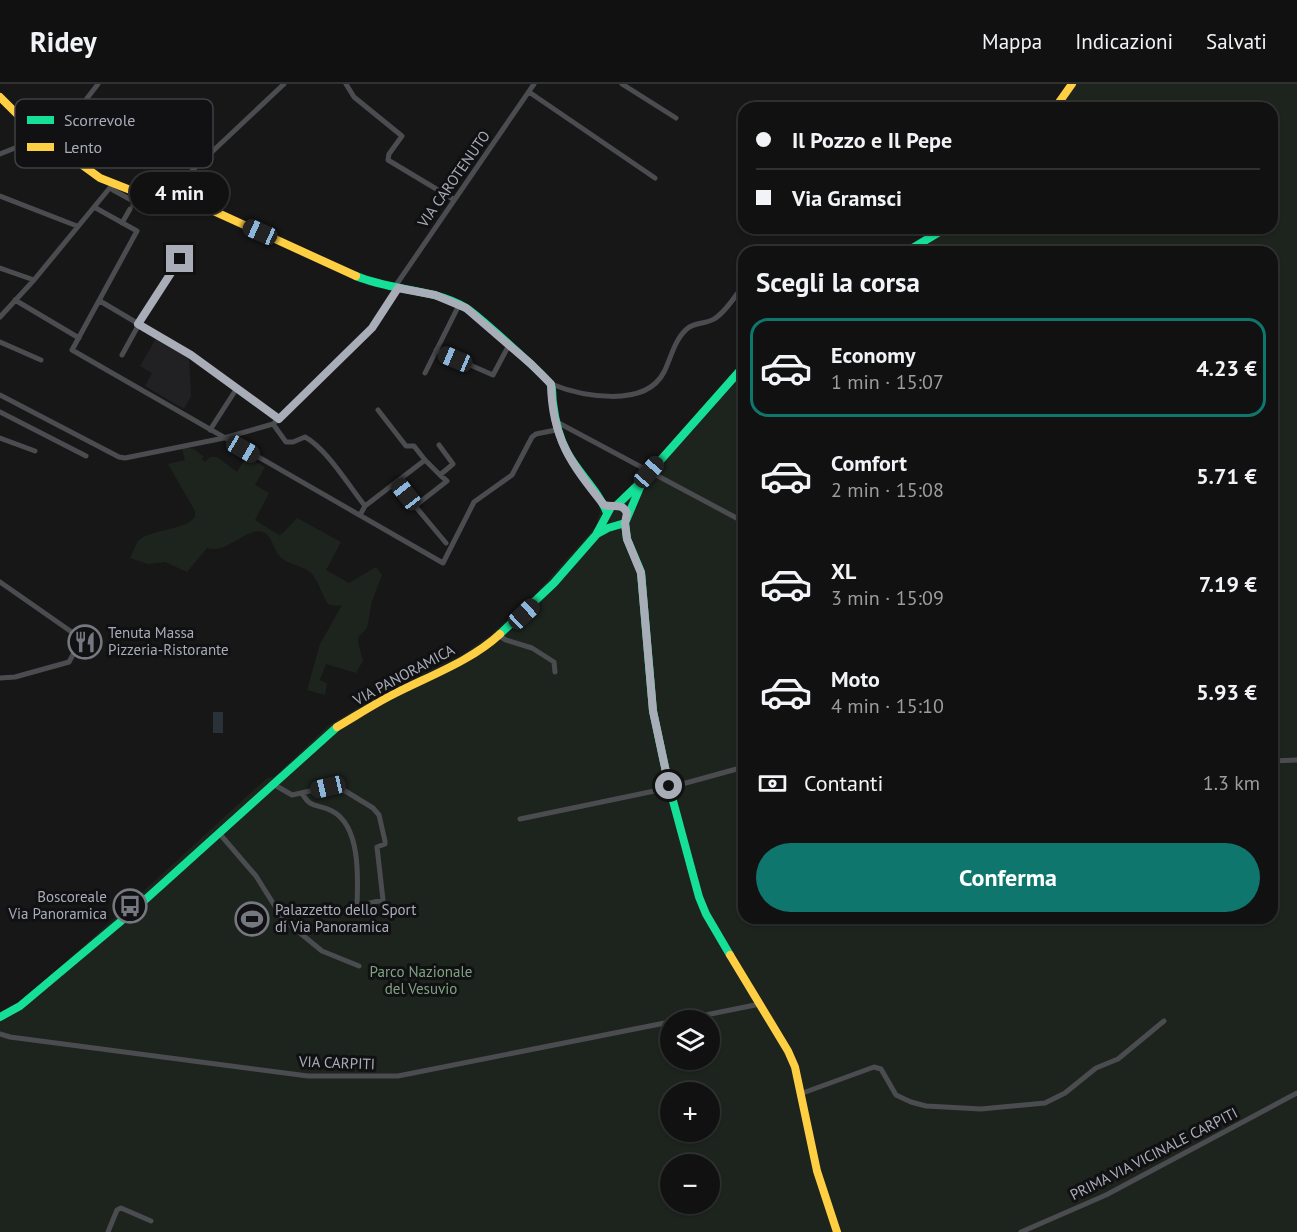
<!DOCTYPE html>
<html lang="it">
<head>
<meta charset="utf-8">
<style>
	:root { --surface:#111; --page:#1e1f1f; --text:#f1f3f6; --muted:#9c9d9f; --line:#303131; --accent:#0f766e }
	body { margin:0; font-family:"PT Sans",sans-serif; background:var(--page); color:var(--text); height:100vh; display:flex; flex-direction:column; font-size:22px; white-space:nowrap }
	* { box-sizing:border-box; margin:0 }
	p { font-size:20px; color:var(--muted) }
	.icon { flex:none; width:33px; height:33px; fill:none; stroke:currentColor; stroke-width:2; stroke-linecap:round; stroke-linejoin:round }
	.map { position:relative; flex:1; overflow:hidden }
	.side { position:absolute; left:738px; top:162px; width:540px; height:678px; display:flex; flex-direction:column; background:var(--surface); border-radius:18px; box-shadow:0 2px 4px #0004,0 0 0 2px var(--line) }
	.side>* { flex:none }
	.banner { position:absolute; left:738px; top:18px; width:540px; height:132px; border-radius:18px; box-shadow:0 2px 4px #0004,0 0 0 2px var(--line); display:grid; align-content:center; height:132px; padding:0 18px; background:var(--surface) }
	.fabs { position:absolute; left:660px; top:926px; display:grid; gap:12px }
	.fabs a { display:grid; place-items:center; width:60px; height:60px; border-radius:50%; background:var(--surface); box-shadow:0 2px 4px #0004,0 0 0 2px var(--line); font-size:30px }
	.end { position:absolute; width:27px; height:27px; margin:-14px; border:8px solid #a8adb8; background:#111; box-shadow:0 0 0 3px #111 }
	.from { border-radius:50% }
	.bubble { position:absolute; height:42px; border-radius:21px; background:var(--surface); box-shadow:0 2px 4px #0004,0 0 0 2px var(--line); font-size:20px; font-weight:700; line-height:42px; text-align:center }
	.car { position:absolute; width:18px; height:36px; margin:-18px -9px; border-radius:8px; box-shadow:0 0 4px 2px #0007; background:linear-gradient(#222 24%,#8ab4d8 0 40%,#222 0 76%,#8ab4d8 0 86%,#222 0) }
	.banner b { display:flex; align-items:center; gap:21px; height:57px; font-size:22px }
	.banner b+b { border-top:2px solid var(--line) }
	.banner i { width:15px; height:15px; background:var(--text) }
	ul { padding:0; list-style:none }
	li { display:flex; align-items:center; gap:18px; height:99px; margin:0 12px 9px; padding:0 6px; border:3px solid transparent; border-radius:18px }
	li div { flex:1 }
	li b { display:block; font-size:22px }
	li em { font-style:normal; font-weight:700 }
	li.selected { border-color:var(--accent) }
	li>.icon { width:54px; height:54px; stroke-width:1.5 }
	h2 { padding:0 18px; font-size:27px; line-height:72px }
	.pay { display:flex; align-items:center; gap:15px; height:66px; padding:0 18px; font-size:22px }
	.pay p { margin-inline-start:auto }
	.button { display:flex; gap:12px; margin-top:auto; padding:12px 18px }
	.button a { flex:1; height:69px; border-radius:36px; background:var(--accent); color:#fff; font-size:24px; font-weight:700; line-height:69px; text-align:center }
	header { display:flex; align-items:center; gap:36px; box-sizing:border-box; height:84px; padding:0 30px; background:var(--surface); border-bottom:2px solid var(--line) }
	header strong { font-size:28px }
	nav { display:flex; gap:33px; margin-inline-start:auto; font-size:21px }
	.map>svg:first-child { display:block }
	.built { fill:#212123 }
	.green { fill:#1d241e; fill-rule:evenodd }
	.water { fill:#2a3239 }
	.lines { fill:none; stroke-linecap:round; stroke-linejoin:round }
	.street { stroke:#4b4c50; stroke-width:5 }
	.fast { stroke:#16e098; stroke-width:8 }
	.slow { stroke:#ffcf43; stroke-width:8 }
	.route { stroke:#a8adb8; stroke-width:8 }
	.labels { text-anchor:middle; stroke-width:6; stroke-linejoin:round; paint-order:stroke }
	.street-label { font-size:15px; fill:#a8adb8; stroke:#111113 }
	.poi-label { font-size:15px; fill:#a8adb8; stroke:#111113; text-anchor:start }
	.park-label { font-size:15px; fill:#7fa381; stroke:#111113 }
	.key { fill:#111113; stroke:#3e4045; stroke-width:1.5 }
	.key-label { font-size:16px; fill:#a8adb8 }
</style>
</head>
<body>
<header>
<strong>Ridey</strong>
<nav><a>Mappa</a><a>Indicazioni</a><a>Salvati</a></nav>
</header>
<div class="map">
<svg width="1297" height="1148" viewBox="0 0 1297 1148">
	<rect width="100%" height="100%" fill="#171717"/>
	<path class="built" d="M 157,253 L 189,273 L 191,312 L 184,325 L 145,302 L 152,289 L 140,282 Z"/>
	<path class="green" d="M 1068,0 L 1297,0 L 1297,1148 L 0,1148 L 0,928 L 20,918 L 88,858 L 267,694 L 274,693 L 328,642 L 389,605 L 460,572 L 488,553 L 533,513 L 590,449 L 596,442 L 602,421 L 621,414 L 744,279 L 744,834 L 1272,834 L 1272,168 L 899,168 L 935,144 L 1272,144 L 1272,24 L 1051,24 ZM 670,936 L 710,936 L 710,975 L 670,975 ZM 670,1008 L 710,1008 L 710,1047 L 670,1047 ZM 670,1080 L 710,1080 L 710,1119 L 670,1119 Z
		M 189,364 L 194,365 L 204,373 L 202,375 L 205,378 L 210,373 L 217,373 L 237,388 L 246,373 L 265,383 L 255,401 L 269,409 L 255,436 L 279,451 L 283,449 L 297,434 L 341,458 L 326,486 L 349,499 L 376,483 L 382,491 L 372,517 L 367,544 L 359,552 L 358,558 L 363,577 L 356,589 L 326,580 L 320,596 L 327,599 L 325,611 L 307,606 L 320,560 L 342,521 L 335,522 L 328,520 C 322,511 319,499 313,491 C 304,480 286,482 278,470 C 272,462 271,443 253,448 C 237,453 224,469 207,464 L 187,488 L 165,478 L 148,480 L 130,474 C 133,469 135,461 138,457 C 151,444 183,448 195,433 L 195,427 L 168,380 L 185,376 L 182,365 Z"/>
	<path class="water" d="M 213,628 L 223,628 L 223,649 L 213,649 Z"/>
	<g class="lines">
		<path class="street" d="M 346,0 L 354,13 L 402,52 L 389,70 L 388,76 L 453,115
			M 622,0 L 676,34
			M 529,8 L 655,94
			M 52,60 L 98,0
			M 0,70 L 25,60 L 36,47
			M 113,100 L 113,106 L 135,118 L 133,121
			M 0,112 L 77,142
			M 163,114 L 284,0
			M 94,123 L 137,147 L 72,266 L 443,479 L 474,418 L 512,391 L 532,353 L 536,350 L 556,346
			M 122,139 L 130,125
			M 0,184 L 34,196
			M 394,204 L 534,0
			M 736,211 L 744,216
			M 15,216 L 79,254
			M 100,217 L 191,271 L 279,335
			M 0,233 L 34,196 L 113,100
			M 0,258 L 41,276
			M 436,266 L 493,291 L 509,261
			M 122,271 L 155,211 L 180,175
			M 425,289 L 459,221
			M 551,300 C 581,312 645,325 664,288 C 671,274 675,254 688,244 C 696,238 706,240 714,235 C 723,230 738,209 744,200
			M 0,311 L 119,373 L 125,374 L 224,354 L 273,340 L 372,244 L 397,204
			M 0,328 L 86,372
			M 555,337 L 744,438
			M 273,340 L 286,358 L 293,358 L 305,353 C 327,365 349,402 365,422
			M 210,346 L 237,304
			M 0,354 L 35,367
			M 425,376 L 440,391 L 453,380 L 439,361
			M 440,391 L 447,397 L 415,422 L 446,459
			M 396,398 L 415,422
			M 360,431 L 365,422 L 425,376 L 414,362 L 406,362 L 378,326
			M 0,498 L 76,551 L 76,565 L 69,578 L 15,593 L 0,594
			M 499,552 L 506,556 L 532,564 L 554,578 L 555,588
			M 1272,677 L 1297,676
			M 273,700 L 292,711 L 328,703 L 342,705 L 373,724 L 379,731 L 385,757 L 385,760 L 377,763 L 383,816 L 357,822 C 358,795 361,742 332,727 C 318,719 311,726 302,709
			M 520,735 L 664,705 L 744,683
			M 219,749 L 256,792 L 283,835 L 322,867 L 359,882
			M 681,936 L 760,920
			M 0,950 L 10,953 L 308,992 L 398,992 L 670,938
			M 800,1010 L 874,983 L 881,985 L 896,1011 L 911,1018 L 926,1022 L 981,1025 L 1045,1019 L 1065,1009 L 1096,984 L 1118,975 L 1164,937
			M 108,1148 L 117,1126 L 121,1124 L 151,1137
			M 1021,1148 L 1106,1111 L 1297,1009"/>
		<path class="fast" d="M 906,168 L 946,144
			M 356,192 C 391,207 433,204 466,224 C 476,230 548,294 551,301 C 553,306 552,314 553,319 C 555,336 559,353 567,368 C 578,389 599,407 607,429
			M 617,421 L 643,396 L 744,282
			M 625,439 L 627,455 L 641,488 L 653,627 L 669,702 L 699,813 L 706,830 L 730,871
			M 597,450 L 608,444 L 625,439 L 641,401
			M 500,550 L 554,499 L 596,451 L 611,423
			M 0,933 L 20,922 L 126,833 L 337,643"/>
		<path class="slow" d="M 0,13 L 30,43 L 100,94 L 138,109 L 175,115 L 207,124 L 356,192
			M 1055,24 L 1072,0
			M 337,643 C 356,632 374,620 394,610 C 429,592 471,577 500,550
			M 730,871 L 788,967 L 795,983 L 817,1087 L 837,1148"/>
	</g>
	<g class="lines">
		<path class="route" d="M 180,175 L 138,240 L 191,271 L 279,335 L 372,244 L 398,204 L 435,211 L 466,224 L 531,280 L 551,300 C 552,354 571,380 604,421 C 613,424 622,418 627,429 L 625,439 L 627,455 L 641,489 L 653,627 L 669,702"/>
	</g>
	<defs>
		<g id="restaurant-ring" transform="scale(1.725)"><circle r="9.5" fill="#111113" stroke="#757880" stroke-width="1.5"/><path d="M-5-6h1v4h1v-4h1v4h1v-4h1v5L-1.5 .5V6h-2V.5L-5-1ZM5-6V6H3V1.5H1.5Q1.5-4 5-6Z" fill="#757880"/></g>
		<g id="bus-ring" transform="scale(1.725)"><circle r="9.5" fill="#111113" stroke="#757880" stroke-width="1.5"/><path d="M-5-6H5V4H4V6H2V4H-2V6H-4V4H-5ZM-3.5-4V0h7V-4ZM-3.5 1.2v1.5H-2V1.2ZM2 1.2v1.5H3.5V1.2Z" fill="#757880"/></g>
		<g id="stadium-ring" transform="scale(1.725)"><circle r="9.5" fill="#111113" stroke="#757880" stroke-width="1.5"/><path d="M0-5a6.5 5 0 1 0 0 10a6.5 5 0 1 0 0-10ZM-3.5-1.8h7v3.6h-7Z" fill="#757880"/></g>
	</defs>
	<g fill-rule="evenodd">
		<use href="#restaurant-ring" x="85" y="558"/>
		<use href="#bus-ring" x="130" y="822"/>
		<use href="#stadium-ring" x="252" y="835"/>
	</g>
	<g class="labels">
		<g class="street-label">
			<text transform="translate(454 95) rotate(-55)" y="5">VIA CAROTENUTO</text>
			<text transform="translate(404 591) rotate(-28)" y="5">VIA PANORAMICA</text>
			<text transform="translate(337 979) rotate(2)" y="5">VIA CARPITI</text>
			<text transform="translate(1154 1070) rotate(-27)" y="5">PRIMA VIA VICINALE CARPITI</text>
		</g>
		<g class="poi-label">
			<text x="108" y="554">Tenuta Massa<tspan x="108" dy="17">Pizzeria-Ristorante</tspan></text>
			<text x="107" y="818" text-anchor="end">Boscoreale<tspan x="107" dy="17">Via Panoramica</tspan></text>
			<text x="275" y="831">Palazzetto dello Sport<tspan x="275" dy="17">di Via Panoramica</tspan></text>
		</g>
		<g class="park-label">
			<text x="421" y="893">Parco Nazionale<tspan x="421" dy="17">del Vesuvio</tspan></text>
		</g>
	</g>
	<rect x="15" y="15" width="198" height="69" rx="9" class="key"/>
	<rect x="27" y="32" width="27" height="8" fill="#16e098"/>
	<rect x="27" y="59" width="27" height="8" fill="#ffcf43"/>
	<g class="key-label">
		<text x="64" y="42">Scorrevole</text>
		<text x="64" y="69">Lento</text>
	</g>
</svg>
<div class="fabs">
<a><svg class="icon" aria-label="layers" viewBox="0 0 24 24"><path d="M12 4l9 5-9 5-9-5zM3 14l9 5 9-5"/></svg></a>
<a>+</a>
<a>−</a>
</div>
<i class="end from" style="left:669px;top:702px"></i>
<i class="end" style="left:180px;top:175px"></i>
<div class="bubble" style="left:130px;top:88px;width:99px">4 min</div>
<i class="car" style="left:260px;top:148px;rotate:294deg"></i>
<i class="car" style="left:455px;top:275px;rotate:293deg"></i>
<i class="car" style="left:243px;top:365px;rotate:120deg"></i>
<i class="car" style="left:649px;top:388px;rotate:41deg"></i>
<i class="car" style="left:406px;top:410px;rotate:322deg"></i>
<i class="car" style="left:524px;top:530px;rotate:47deg"></i>
<i class="car" style="left:328px;top:703px;rotate:257deg"></i>
<div class="banner">
<b><i class="from"></i>Il Pozzo e Il Pepe</b>
<b><i></i>Via Gramsci</b>
</div>
<section class="side">
<h2>Scegli la corsa</h2>
<ul>
<li class="selected"><svg class="icon" aria-label="car" viewBox="0 0 24 24"><path d="M5 17H2v-5l4-1 3-4h7l3 4 3 1v5h-3M9 17h6M6 11h13"/><circle cx="7" cy="17" r="2"/><circle cx="17" cy="17" r="2"/></svg><div><b>Economy</b><p>1 min · 15:07</p></div><em>4.23 €</em></li>
<li><svg class="icon" aria-label="car" viewBox="0 0 24 24"><path d="M5 17H2v-5l4-1 3-4h7l3 4 3 1v5h-3M9 17h6M6 11h13"/><circle cx="7" cy="17" r="2"/><circle cx="17" cy="17" r="2"/></svg><div><b>Comfort</b><p>2 min · 15:08</p></div><em>5.71 €</em></li>
<li><svg class="icon" aria-label="car" viewBox="0 0 24 24"><path d="M5 17H2v-5l4-1 3-4h7l3 4 3 1v5h-3M9 17h6M6 11h13"/><circle cx="7" cy="17" r="2"/><circle cx="17" cy="17" r="2"/></svg><div><b>XL</b><p>3 min · 15:09</p></div><em>7.19 €</em></li>
<li><svg class="icon" aria-label="car" viewBox="0 0 24 24"><path d="M5 17H2v-5l4-1 3-4h7l3 4 3 1v5h-3M9 17h6M6 11h13"/><circle cx="7" cy="17" r="2"/><circle cx="17" cy="17" r="2"/></svg><div><b>Moto</b><p>4 min · 15:10</p></div><em>5.93 €</em></li>
</ul>
<div class="pay"><svg class="icon" aria-label="cash" viewBox="0 0 24 24"><path d="M3 7h18v10H3z"/><circle cx="12" cy="12" r="2"/></svg>Contanti<p>1.3 km</p></div>
<div class="button"><a>Conferma</a></div>
</section>
</div>
</body>
</html>
